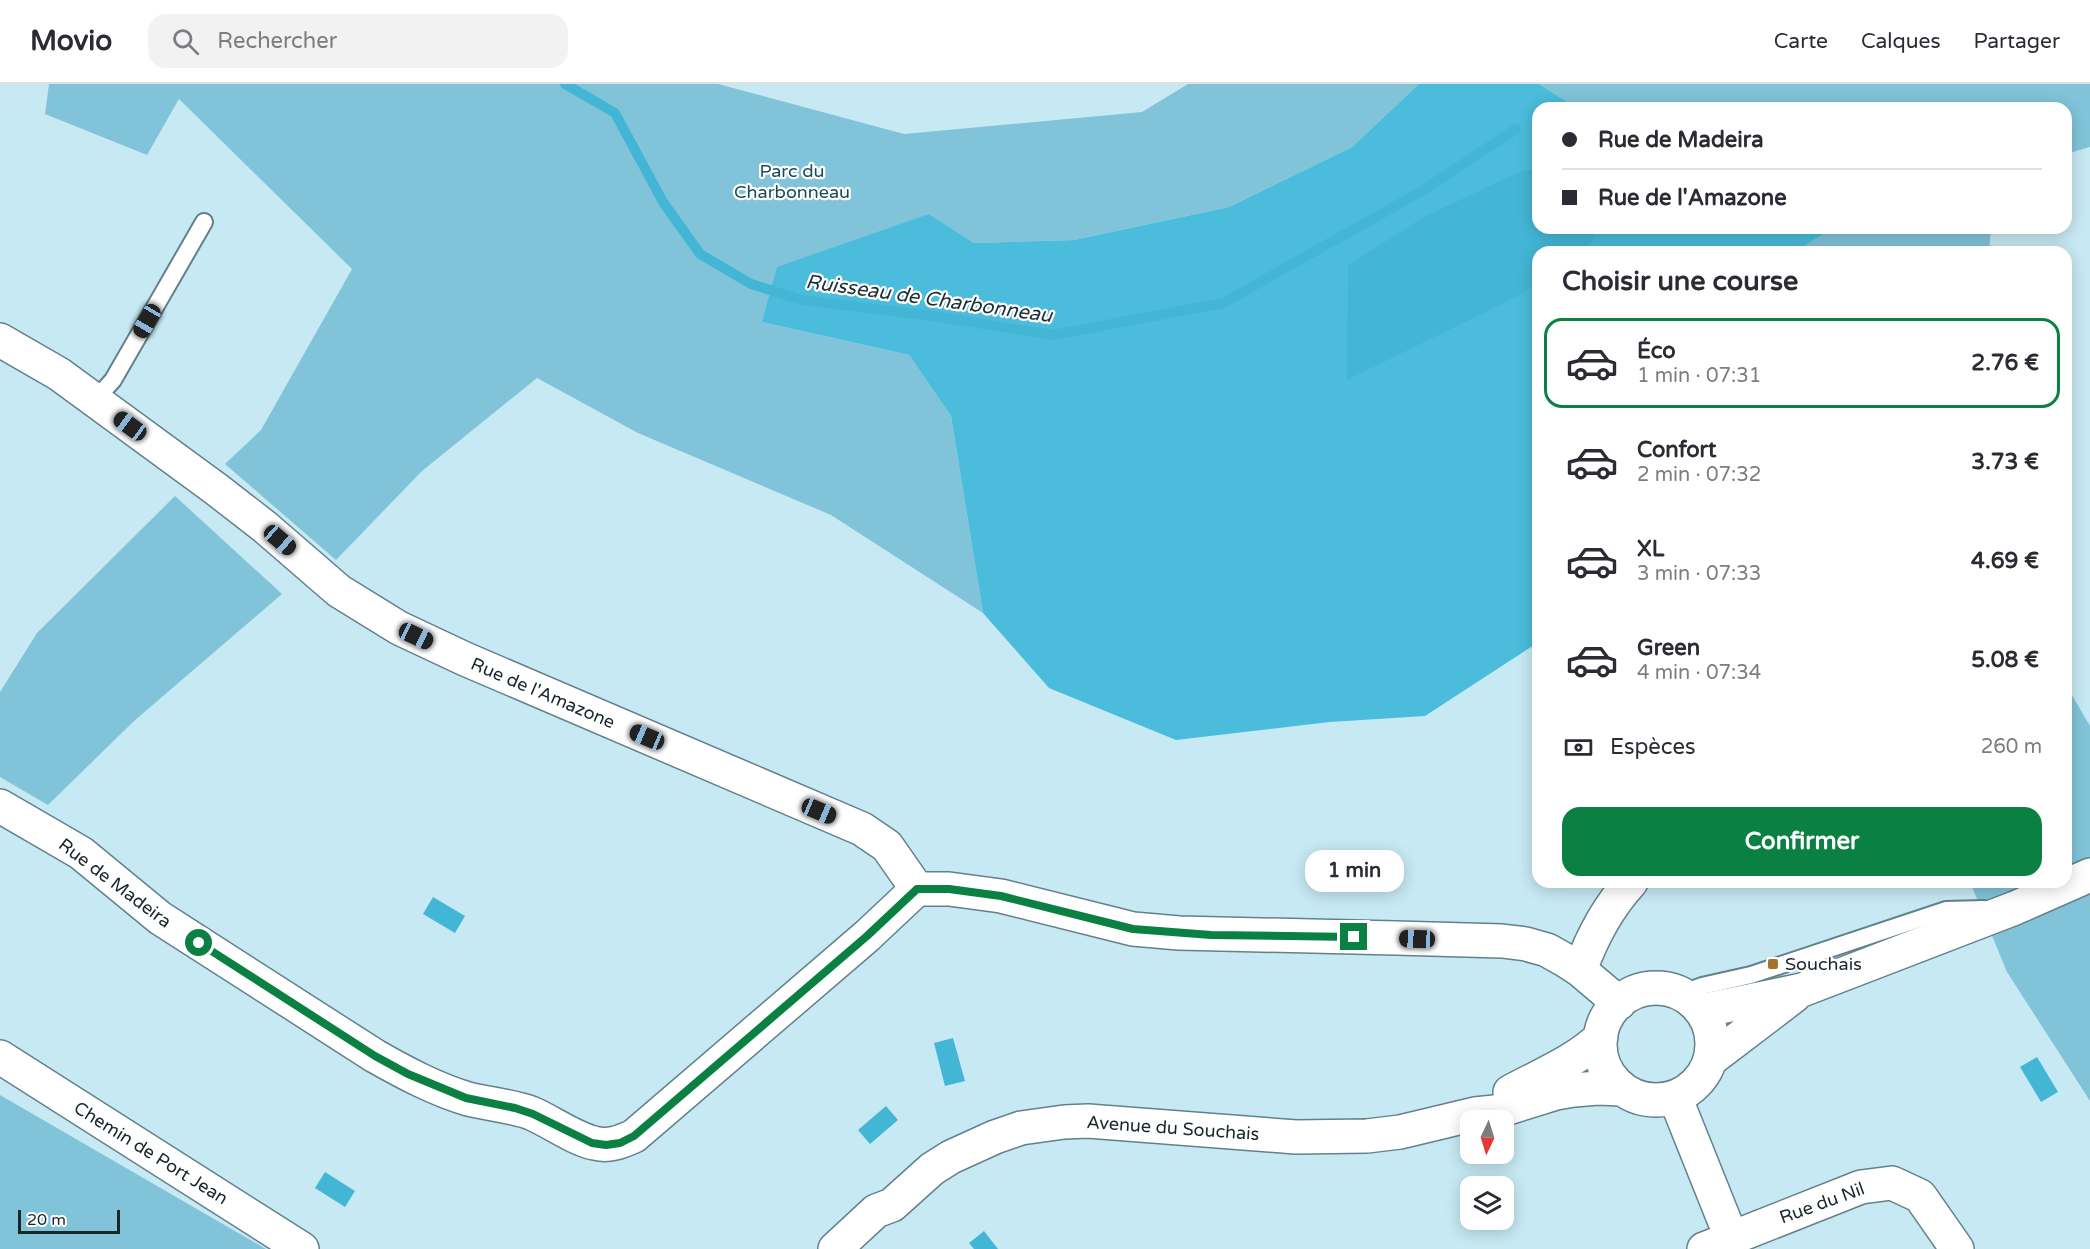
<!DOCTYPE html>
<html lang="fr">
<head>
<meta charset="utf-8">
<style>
	:root { --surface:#fff; --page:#f2f2f3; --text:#2b2b33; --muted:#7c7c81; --line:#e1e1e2; --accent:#0b8043 }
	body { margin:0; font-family:"Varela Round",sans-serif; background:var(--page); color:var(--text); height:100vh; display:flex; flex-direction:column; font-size:22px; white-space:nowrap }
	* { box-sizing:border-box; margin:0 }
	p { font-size:20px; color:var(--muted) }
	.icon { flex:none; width:33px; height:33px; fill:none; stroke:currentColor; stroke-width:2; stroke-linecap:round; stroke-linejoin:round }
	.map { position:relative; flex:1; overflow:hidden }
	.side { position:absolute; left:1532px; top:162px; width:540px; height:642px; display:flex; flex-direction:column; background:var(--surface); border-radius:18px; box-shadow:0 3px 15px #0003 }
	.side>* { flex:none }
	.hud { position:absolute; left:1532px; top:18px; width:540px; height:132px; border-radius:18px; box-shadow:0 3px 15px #0003; display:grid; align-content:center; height:132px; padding:0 30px; background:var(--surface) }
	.needle { width:39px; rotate:184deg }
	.buttons { position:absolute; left:1460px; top:1026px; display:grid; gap:12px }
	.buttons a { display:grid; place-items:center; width:54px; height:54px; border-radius:12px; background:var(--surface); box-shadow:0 3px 15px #0003; font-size:30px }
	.scale { position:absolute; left:18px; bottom:15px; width:102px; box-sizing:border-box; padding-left:6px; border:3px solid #19262a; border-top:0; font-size:16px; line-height:21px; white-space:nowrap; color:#19262a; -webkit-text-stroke:4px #fff; paint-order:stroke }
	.end { position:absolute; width:27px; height:27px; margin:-14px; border:8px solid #0b8043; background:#fff; box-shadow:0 0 0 3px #fff }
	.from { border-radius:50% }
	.bubble { position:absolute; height:42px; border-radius:18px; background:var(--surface); box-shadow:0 3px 15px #0003; font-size:20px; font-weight:700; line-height:42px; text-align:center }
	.car { position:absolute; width:18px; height:36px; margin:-18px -9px; border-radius:8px; box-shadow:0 0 4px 2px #0007; background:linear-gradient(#222 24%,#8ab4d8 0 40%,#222 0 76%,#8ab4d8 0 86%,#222 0) }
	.hud b { display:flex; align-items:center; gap:21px; height:57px; font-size:22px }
	.hud b+b { border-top:2px solid var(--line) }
	.hud i { width:15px; height:15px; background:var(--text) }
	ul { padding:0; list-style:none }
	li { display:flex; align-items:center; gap:18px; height:90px; margin:0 12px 9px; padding:0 18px; border:3px solid transparent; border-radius:18px }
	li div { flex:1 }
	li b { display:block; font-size:22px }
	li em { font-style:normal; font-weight:700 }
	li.current { border-color:var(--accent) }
	li>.icon { width:54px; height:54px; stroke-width:1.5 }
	h2 { padding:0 30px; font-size:27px; line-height:72px }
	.pay { display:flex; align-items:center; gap:15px; height:66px; padding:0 30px; font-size:22px }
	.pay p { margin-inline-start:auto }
	.action { display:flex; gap:12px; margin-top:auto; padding:12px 30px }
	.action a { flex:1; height:69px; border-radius:18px; background:var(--accent); color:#fff; font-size:24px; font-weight:700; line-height:69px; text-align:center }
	header { display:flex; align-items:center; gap:36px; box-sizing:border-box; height:84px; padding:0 30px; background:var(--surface); border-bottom:2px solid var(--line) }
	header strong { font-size:28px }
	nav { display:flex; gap:33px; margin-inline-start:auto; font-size:21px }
	.search { width:420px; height:54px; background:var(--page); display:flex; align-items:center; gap:15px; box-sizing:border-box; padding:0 21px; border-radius:18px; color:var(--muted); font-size:22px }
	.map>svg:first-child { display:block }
	.green { fill:#81c4d9 }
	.forest { fill:#4bbcdc }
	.water { fill:#43b6d5 }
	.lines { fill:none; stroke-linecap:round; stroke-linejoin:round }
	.stream { stroke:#43b6d5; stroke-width:10 }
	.lane-casing { stroke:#62818b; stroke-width:20 }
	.street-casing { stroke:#62818b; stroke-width:36 }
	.lane { stroke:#fff; stroke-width:16 }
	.street { stroke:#fff; stroke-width:33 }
	.route { stroke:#0b8043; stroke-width:8 }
	.poi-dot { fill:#a8722d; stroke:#fff; stroke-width:2 }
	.labels { text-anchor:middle; stroke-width:4.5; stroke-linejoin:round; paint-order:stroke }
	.park-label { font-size:18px; fill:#1a4b58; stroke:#fff }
	.street-label { font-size:18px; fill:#19262a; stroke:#fff }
	.poi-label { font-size:18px; fill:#19262a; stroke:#fff; text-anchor:start }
	.water-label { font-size:20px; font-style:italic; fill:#1b2f35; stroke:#fff }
</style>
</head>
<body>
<header>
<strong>Movio</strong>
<div class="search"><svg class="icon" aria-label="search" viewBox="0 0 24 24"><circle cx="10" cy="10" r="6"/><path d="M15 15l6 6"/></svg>Rechercher</div>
<nav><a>Carte</a><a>Calques</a><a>Partager</a></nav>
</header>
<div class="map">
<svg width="2090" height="1165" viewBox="0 0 2090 1165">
	<rect width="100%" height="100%" fill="#c7e9f3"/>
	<path class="green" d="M 49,0 L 718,0 L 904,50 L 1142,28 L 1188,0 L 1419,0 L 1352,63 L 1229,123 L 1074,156 L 974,159 L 929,130 L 762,238 L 909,271 L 951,332 L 983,529 L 831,431 L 638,349 L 537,294 L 422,387 L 336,476 L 225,380 L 261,346 L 352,185 L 179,15 L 147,71 L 45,30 Z
		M 1539,0 L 2090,0 L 2090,63 L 2066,70 L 2066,24 L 1577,24 Z
		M 1833,144 L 1991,144 L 1989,168 L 1795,168 Z
		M 175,412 L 282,510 L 134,637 L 48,721 L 0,693 L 0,608 L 37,549 Z
		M 2066,601 L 2090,642 L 2090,1017 L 2007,888 L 1970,798 L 2066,798 Z
		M 0,1010 L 0,1011 L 266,1165 L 0,1165 Z"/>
	<path class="forest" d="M 1419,0 L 1539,0 L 1577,24 L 1538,24 L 1538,144 L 1833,144 L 1795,168 L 1538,168 L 1537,559 L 1425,632 L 1330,638 L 1176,656 L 1049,604 L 983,529 L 951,332 L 909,271 L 762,238 L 777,183 L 929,130 L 974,159 L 1074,156 L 1229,123 L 1352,63 Z"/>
	<path class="water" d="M 1537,85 L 1538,144 L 1596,144 L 1593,158 L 1580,168 L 1538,168 L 1537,199 L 1524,209 L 1347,296 L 1348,181 L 1424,133 L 1519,88 Z
		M 433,813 L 465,832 L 455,849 L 423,830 Z
		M 953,954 L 965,997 L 945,1002 L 934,959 Z
		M 2037,973 L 2058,1008 L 2041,1018 L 2020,983 Z
		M 886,1022 L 898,1036 L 870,1060 L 858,1046 Z
		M 325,1088 L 355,1107 L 345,1123 L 315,1104 Z
		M 984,1147 L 998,1165 L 974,1165 L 969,1159 Z"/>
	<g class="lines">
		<path class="stream" d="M 565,0 L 615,29 L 663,118 L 700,170 L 751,200 L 802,216 L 933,232 L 1053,251 L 1223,219 L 1422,107 L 1516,45"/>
		<g class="lane-casing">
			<path id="lane" d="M 95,316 L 113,296 L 204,138
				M 1681,910 L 1702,902 L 1751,891 L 1946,826 L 1984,825"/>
		</g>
		<g class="street-casing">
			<path id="street" d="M 0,256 L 59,290 L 216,405 L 265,443 L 339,507 L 399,544 L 465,575 L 862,745 L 887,762 L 917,805 L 949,805 L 1001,812 L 1133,845 L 1179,849 L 1396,854 L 1502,857 L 1526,860 L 1547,866 L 1563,875 L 1580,886 L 1619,919
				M 0,722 L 81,769 L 160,834 L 375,972 C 405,989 435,1005 468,1015 C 489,1020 511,1022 531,1029 C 550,1037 575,1055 594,1059 C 608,1063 621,1058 634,1052 L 867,852 L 917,805
				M 1580,886 C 1592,853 1607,824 1631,798
				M1600 960a56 56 0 1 1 112 0a56 56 0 1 1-112 0Z
				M 1701,927 L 1802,906 L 2015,824 L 2090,791
				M 0,973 L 302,1165
				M 1710,976 L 1794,912
				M 1510,1008 C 1541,991 1575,978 1601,953
				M 1675,1013 L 1731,1153
				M 835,1165 L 876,1127 L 892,1121 L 932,1085 L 951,1073 L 995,1053 L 1021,1044 L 1064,1038 L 1088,1037 L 1296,1053 L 1367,1052 L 1400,1048 L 1475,1030 L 1495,1028 L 1556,1009 L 1574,1006 L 1598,1004 L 1622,1005
				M 1704,1165 L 1861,1103 L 1892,1099 L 1920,1112 L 1957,1165"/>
		</g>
		<use href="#lane" class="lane"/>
		<use href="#street" class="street"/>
	</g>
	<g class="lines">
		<path class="route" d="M 199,859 L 375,972 L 408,990 L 466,1014 L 515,1024 L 533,1030 L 592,1059 L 606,1061 L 620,1059 L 634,1052 L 867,852 L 917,805 L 949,805 L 1001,812 L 1133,845 L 1211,851 L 1354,853"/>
	</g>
	<rect class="poi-dot" x="1767" y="874" width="12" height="12" rx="3"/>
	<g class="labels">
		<g class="park-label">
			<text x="792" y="93">Parc du<tspan x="792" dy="21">Charbonneau</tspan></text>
		</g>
		<g class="street-label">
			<text transform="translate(543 609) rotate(23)" y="6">Rue de l'Amazone</text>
			<text transform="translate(115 799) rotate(37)" y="6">Rue de Madeira</text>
			<text transform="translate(1173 1044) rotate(4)" y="6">Avenue du Souchais</text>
			<text transform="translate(151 1069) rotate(32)" y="6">Chemin de Port Jean</text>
			<text transform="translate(1822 1119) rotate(-20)" y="6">Rue du Nil</text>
		</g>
		<g class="poi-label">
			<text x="1785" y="886">Souchais</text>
		</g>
		<g class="water-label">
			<text transform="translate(929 214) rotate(8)" y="7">Ruisseau de Charbonneau</text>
		</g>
	</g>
</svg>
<div class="buttons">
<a><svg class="needle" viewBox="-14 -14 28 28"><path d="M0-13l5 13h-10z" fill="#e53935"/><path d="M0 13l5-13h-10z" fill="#7c7c81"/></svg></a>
<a><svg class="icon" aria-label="layers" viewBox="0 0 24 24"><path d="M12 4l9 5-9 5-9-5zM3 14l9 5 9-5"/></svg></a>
</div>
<div class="scale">20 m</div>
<i class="end from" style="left:199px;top:859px"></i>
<i class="end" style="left:1354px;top:853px"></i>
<div class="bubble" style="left:1305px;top:766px;width:99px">1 min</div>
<i class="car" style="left:147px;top:237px;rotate:210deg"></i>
<i class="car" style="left:130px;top:342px;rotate:306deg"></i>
<i class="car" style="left:280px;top:456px;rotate:131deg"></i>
<i class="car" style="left:416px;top:552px;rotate:115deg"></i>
<i class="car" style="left:647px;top:653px;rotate:293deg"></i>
<i class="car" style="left:819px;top:727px;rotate:113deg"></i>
<i class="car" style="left:1417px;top:855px;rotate:272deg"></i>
<div class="hud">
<b><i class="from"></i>Rue de Madeira</b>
<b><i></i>Rue de l'Amazone</b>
</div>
<section class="side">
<h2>Choisir une course</h2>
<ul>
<li class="current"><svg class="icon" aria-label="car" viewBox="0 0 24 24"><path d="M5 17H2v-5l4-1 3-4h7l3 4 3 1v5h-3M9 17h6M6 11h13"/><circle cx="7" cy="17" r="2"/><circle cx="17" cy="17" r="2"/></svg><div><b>Éco</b><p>1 min · 07:31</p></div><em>2.76 €</em></li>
<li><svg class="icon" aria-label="car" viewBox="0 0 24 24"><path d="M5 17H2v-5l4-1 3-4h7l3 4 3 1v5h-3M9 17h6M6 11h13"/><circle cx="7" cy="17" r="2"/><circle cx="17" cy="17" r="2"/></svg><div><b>Confort</b><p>2 min · 07:32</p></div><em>3.73 €</em></li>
<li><svg class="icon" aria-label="car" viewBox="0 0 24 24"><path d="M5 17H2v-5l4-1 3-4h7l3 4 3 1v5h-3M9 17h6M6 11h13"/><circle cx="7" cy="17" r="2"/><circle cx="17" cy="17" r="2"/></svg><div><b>XL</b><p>3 min · 07:33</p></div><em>4.69 €</em></li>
<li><svg class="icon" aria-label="car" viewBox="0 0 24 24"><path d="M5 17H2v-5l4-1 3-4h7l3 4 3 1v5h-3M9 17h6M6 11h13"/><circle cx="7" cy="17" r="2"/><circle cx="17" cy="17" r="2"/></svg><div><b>Green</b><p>4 min · 07:34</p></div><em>5.08 €</em></li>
</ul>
<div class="pay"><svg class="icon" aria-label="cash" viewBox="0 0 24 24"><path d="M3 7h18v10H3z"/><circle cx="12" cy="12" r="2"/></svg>Espèces<p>260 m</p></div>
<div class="action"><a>Confirmer</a></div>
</section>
</div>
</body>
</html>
